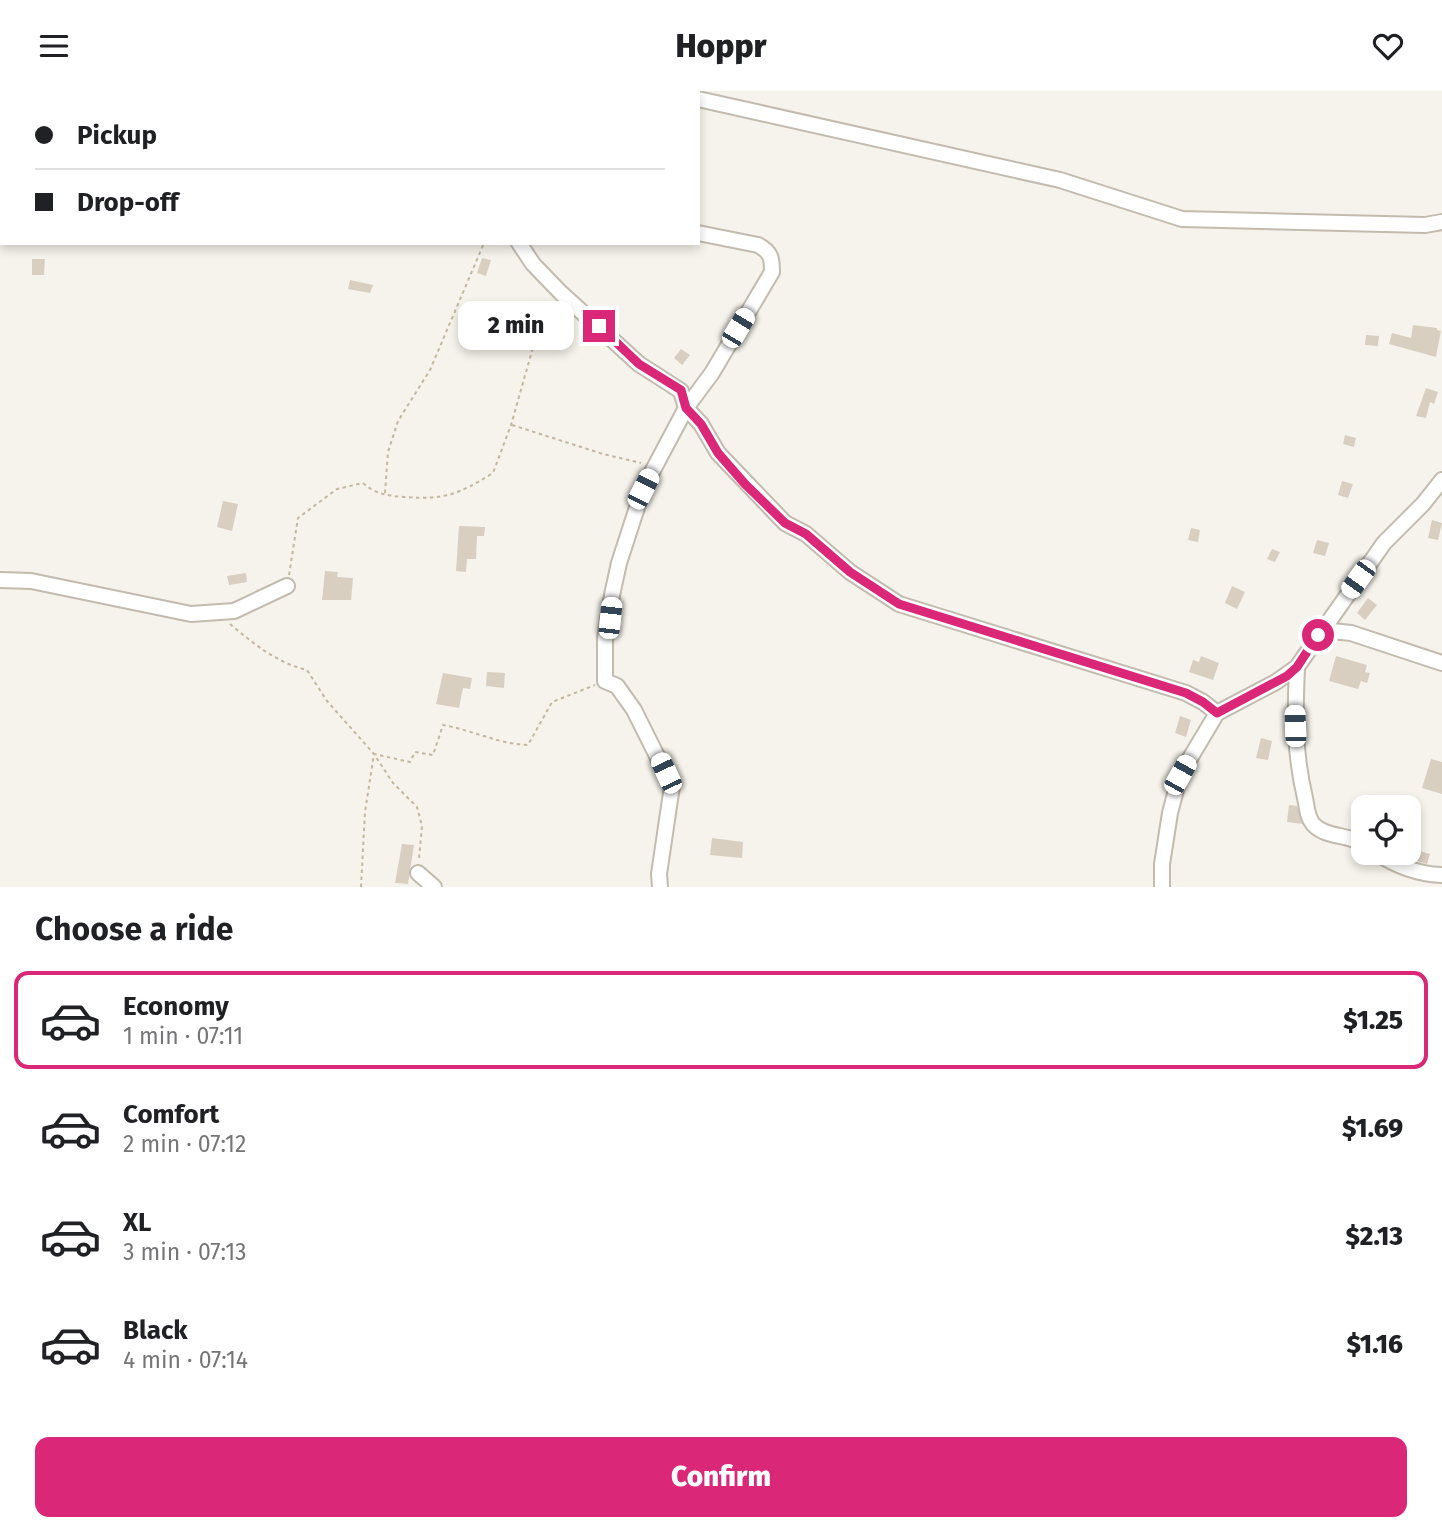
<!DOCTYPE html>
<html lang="en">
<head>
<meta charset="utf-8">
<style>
	:root { --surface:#fff; --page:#f6f6f6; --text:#202124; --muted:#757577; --line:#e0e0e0; --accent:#db2777 }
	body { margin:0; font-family:"Fira Sans",sans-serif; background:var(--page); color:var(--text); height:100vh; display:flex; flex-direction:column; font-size:26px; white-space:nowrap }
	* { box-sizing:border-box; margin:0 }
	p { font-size:23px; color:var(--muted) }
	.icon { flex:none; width:38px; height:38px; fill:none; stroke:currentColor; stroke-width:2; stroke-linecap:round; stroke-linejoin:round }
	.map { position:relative; height:796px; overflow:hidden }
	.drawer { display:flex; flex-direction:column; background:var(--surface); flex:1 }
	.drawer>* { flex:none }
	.banner { position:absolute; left:0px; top:0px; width:700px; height:154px; box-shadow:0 4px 10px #0003; display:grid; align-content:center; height:154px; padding:0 35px; background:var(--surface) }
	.buttons { position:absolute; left:1351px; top:704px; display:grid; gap:14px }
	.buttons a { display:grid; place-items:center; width:70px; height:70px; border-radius:14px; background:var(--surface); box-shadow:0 4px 10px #0003; font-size:35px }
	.end { position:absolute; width:32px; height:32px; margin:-16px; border:9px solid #db2777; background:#fff; box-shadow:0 0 0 4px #fff }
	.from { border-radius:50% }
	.bubble { position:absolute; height:49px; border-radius:14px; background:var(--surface); box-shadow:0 4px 10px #0003; font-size:23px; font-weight:800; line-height:49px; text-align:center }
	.car { position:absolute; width:21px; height:42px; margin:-21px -10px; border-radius:9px; box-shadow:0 0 5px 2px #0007; background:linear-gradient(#fff 24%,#345 0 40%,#fff 0 76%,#345 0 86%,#fff 0) }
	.banner b { display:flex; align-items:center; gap:24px; height:66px; font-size:26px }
	.banner b+b { border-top:2px solid var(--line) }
	.banner i { width:18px; height:18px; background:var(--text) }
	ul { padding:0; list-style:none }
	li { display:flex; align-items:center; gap:21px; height:98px; margin:0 14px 10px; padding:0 21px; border:4px solid transparent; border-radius:14px }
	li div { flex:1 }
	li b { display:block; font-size:26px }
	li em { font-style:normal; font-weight:800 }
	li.active { border-color:var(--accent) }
	li>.icon { width:63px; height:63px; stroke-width:1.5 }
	h2 { padding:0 35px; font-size:32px; line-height:84px }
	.button { display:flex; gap:14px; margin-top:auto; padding:14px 35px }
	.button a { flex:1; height:80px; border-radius:14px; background:var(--accent); color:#fff; font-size:28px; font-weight:800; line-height:80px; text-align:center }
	header { display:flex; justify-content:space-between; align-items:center; height:91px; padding:0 35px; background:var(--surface); font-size:32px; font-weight:800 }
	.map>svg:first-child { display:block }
	.building { fill:#d8cfc1 }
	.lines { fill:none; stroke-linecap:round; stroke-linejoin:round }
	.minor-casing { stroke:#c2bbae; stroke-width:18 }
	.path { stroke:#c4b79f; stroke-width:2; stroke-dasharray:3.5 3.5; stroke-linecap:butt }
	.minor { stroke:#fff; stroke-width:14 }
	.route { stroke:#db2777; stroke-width:9 }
</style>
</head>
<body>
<header><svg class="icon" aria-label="menu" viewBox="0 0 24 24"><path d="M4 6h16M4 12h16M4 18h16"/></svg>Hoppr<svg class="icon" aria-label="heart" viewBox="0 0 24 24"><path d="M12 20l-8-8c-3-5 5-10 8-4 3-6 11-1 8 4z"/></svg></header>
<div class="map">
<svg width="1442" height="796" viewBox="0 0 1442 796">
	<rect width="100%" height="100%" fill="#f6f3ec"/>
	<path class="building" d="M 482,167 L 491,169 L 486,185 L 477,182 Z
		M 32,168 L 45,168 L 44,184 L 32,184 Z
		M 350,189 L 373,194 L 370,202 L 348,198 Z
		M 1413,234 L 1437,237 L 1437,239 L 1441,240 L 1436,266 L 1389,253 L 1392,242 L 1411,247 Z
		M 1366,244 L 1379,245 L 1378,255 L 1365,254 Z
		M 681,258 L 690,264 L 682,274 L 674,267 Z
		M 1426,297 L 1438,301 L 1434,313 L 1430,311 L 1426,327 L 1416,325 Z
		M 1345,344 L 1356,347 L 1354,356 L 1343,353 Z
		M 1342,390 L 1353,393 L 1348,407 L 1338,404 Z
		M 223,410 L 238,413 L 232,440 L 217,436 Z
		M 1432,429 L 1442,432 L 1438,449 L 1428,447 Z
		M 459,435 L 485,436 L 484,445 L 477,445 L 476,468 L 467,468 L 466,481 L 456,480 Z
		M 1191,437 L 1200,439 L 1198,451 L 1188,449 Z
		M 1317,449 L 1329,452 L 1325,465 L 1313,462 Z
		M 1272,458 L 1280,461 L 1275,471 L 1267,468 Z
		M 325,480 L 338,481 L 337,486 L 353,487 L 351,509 L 322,509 Z
		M 246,482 L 247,491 L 229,494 L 227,485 Z
		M 1232,495 L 1245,501 L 1237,518 L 1225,512 Z
		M 1368,507 L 1377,514 L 1365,529 L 1357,522 Z
		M 1201,565 L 1219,572 L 1213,589 L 1189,581 L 1193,569 L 1199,571 Z
		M 1336,565 L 1367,574 L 1365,581 L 1370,582 L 1367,592 L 1361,590 L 1358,598 L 1329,590 Z
		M 487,581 L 505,582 L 504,597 L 486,595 Z
		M 443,582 L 472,587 L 470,598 L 463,597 L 459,617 L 436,613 Z
		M 1180,625 L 1191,629 L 1186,646 L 1175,642 Z
		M 1261,647 L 1272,650 L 1268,669 L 1256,667 Z
		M 1431,668 L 1442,671 L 1442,703 L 1422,697 Z
		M 1289,714 L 1297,715 L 1302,733 L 1287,731 Z
		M 712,747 L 743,751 L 742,767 L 710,764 Z
		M 402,753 L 414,754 L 408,793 L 395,792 Z
		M 1409,757 L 1430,763 L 1427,773 L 1402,765 L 1403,761 L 1409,761 Z"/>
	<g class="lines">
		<g class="minor-casing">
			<path id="minor" d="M 660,0 L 669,2
				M 115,2 L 116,0
				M 698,8 L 1060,89 L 1182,128 L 1425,134 L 1442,131
				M 0,93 L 2,92
				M 519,152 L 533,173 L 561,202 L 639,273 L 681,300 L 686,317 L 701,333 L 718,362 L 785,432 L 806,443 L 850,481 L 899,513 L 1186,602 L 1203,611 L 1217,622
				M 0,489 L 31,490 L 191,523 L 234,520 L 287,495
				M 1318,544 L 1332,540 L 1351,542 L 1442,572
				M 1297,576 C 1295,623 1294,661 1305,707 C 1307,716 1307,726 1313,733 C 1325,747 1349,743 1363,753
				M 1375,761 C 1396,775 1416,783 1441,784
				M 418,782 L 434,796
				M 660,796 L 659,783 L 672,695 L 634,619 L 617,595 L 605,590 L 605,547 L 612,504 L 619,472 L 643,398 L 686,317 L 712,282 L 772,181 C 772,167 771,161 758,154 L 698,142
				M 1162,796 L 1162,773 L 1170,722 L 1180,684 L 1217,622 L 1276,591 L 1297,576 L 1384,452 L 1423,413 L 1442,389"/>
		</g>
		<path class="path" d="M 512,334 L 603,363 L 641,372
			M 385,402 L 388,361 L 398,330 L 430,279 L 484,152
			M 289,484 L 298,427 L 337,398 L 363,392 C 375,403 389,405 404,406 C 445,409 459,403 493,382 L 511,334 L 547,207
			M 230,533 C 254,553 277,572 307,579 L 327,610 L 374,663 L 393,692 L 417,716 L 422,735 L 419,768
			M 361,796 L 365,721 L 374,663 L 410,671 L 415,661 L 433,664 L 443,634 C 472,639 498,653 528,654 L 552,611 L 595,594"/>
		<use href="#minor" class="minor"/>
	</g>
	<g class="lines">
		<path class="route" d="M 599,235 L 639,273 L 681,299 L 686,317 L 701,333 L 718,362 L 745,393 L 785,432 L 806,443 L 850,481 L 899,513 L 1186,602 L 1203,611 L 1217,622 L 1287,585 L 1297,576 L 1318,544"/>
	</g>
</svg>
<div class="buttons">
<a><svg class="icon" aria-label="locate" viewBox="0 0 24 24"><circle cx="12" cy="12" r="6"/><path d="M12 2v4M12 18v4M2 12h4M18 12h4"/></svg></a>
</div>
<i class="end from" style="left:1318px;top:544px"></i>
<i class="end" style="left:599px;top:235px"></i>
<div class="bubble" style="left:458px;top:210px;width:116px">2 min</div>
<i class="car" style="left:738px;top:237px;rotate:31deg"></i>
<i class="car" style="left:643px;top:398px;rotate:27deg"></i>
<i class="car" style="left:1358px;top:488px;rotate:216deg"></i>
<i class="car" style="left:610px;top:527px;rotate:6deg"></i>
<i class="car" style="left:1295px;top:635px;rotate:358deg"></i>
<i class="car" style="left:666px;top:682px;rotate:335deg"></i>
<i class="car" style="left:1180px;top:684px;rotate:29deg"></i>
<div class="banner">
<b><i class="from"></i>Pickup</b>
<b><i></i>Drop-off</b>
</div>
</div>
<section class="drawer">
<h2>Choose a ride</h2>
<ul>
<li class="active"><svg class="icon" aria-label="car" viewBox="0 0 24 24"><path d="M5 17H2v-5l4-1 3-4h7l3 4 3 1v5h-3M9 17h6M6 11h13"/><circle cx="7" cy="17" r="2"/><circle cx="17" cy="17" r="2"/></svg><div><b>Economy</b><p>1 min · 07:11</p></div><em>$1.25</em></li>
<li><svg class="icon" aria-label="car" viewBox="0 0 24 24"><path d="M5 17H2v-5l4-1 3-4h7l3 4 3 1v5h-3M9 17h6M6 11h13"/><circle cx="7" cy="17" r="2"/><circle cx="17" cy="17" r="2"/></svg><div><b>Comfort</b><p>2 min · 07:12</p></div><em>$1.69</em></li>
<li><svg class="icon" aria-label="car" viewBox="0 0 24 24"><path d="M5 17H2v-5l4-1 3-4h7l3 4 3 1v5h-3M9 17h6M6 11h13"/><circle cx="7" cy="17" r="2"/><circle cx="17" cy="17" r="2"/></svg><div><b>XL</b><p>3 min · 07:13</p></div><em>$2.13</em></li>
<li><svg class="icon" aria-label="car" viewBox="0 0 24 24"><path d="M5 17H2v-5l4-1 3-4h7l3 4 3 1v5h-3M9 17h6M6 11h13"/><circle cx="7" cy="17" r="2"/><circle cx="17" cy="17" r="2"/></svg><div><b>Black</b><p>4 min · 07:14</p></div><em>$1.16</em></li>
</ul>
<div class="button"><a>Confirm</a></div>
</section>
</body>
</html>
